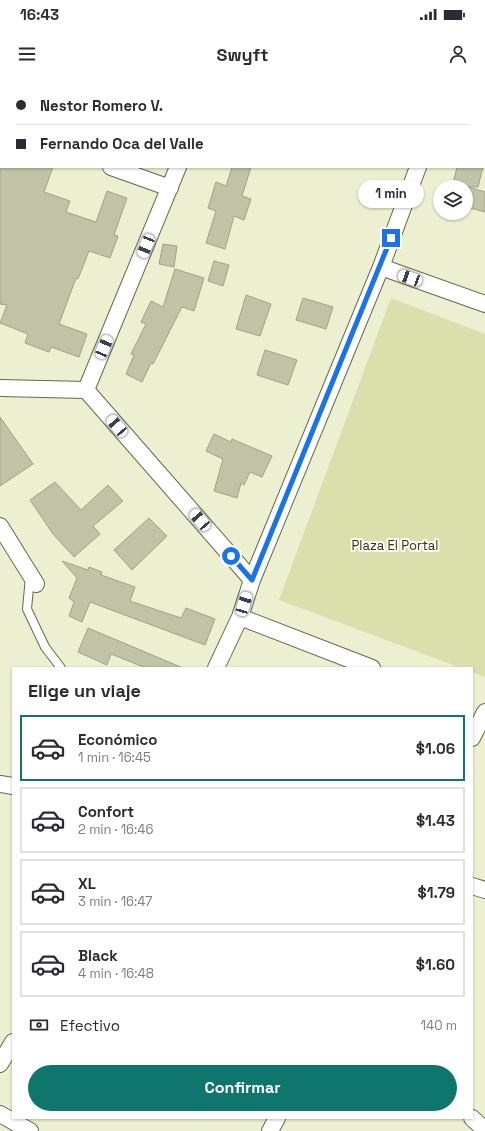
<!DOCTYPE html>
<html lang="es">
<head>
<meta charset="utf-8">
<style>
	:root { --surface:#fff; --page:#f7f7f7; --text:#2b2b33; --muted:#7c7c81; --line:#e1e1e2; --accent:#0f766e }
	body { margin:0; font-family:"Space Grotesk",sans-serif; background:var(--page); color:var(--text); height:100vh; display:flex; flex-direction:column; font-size:15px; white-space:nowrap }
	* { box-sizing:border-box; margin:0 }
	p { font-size:13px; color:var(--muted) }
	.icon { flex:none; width:22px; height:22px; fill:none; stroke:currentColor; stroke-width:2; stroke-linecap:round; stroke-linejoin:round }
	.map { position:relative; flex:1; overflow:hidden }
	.sheet { position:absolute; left:12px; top:587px; width:461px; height:452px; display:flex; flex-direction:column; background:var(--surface); border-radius:0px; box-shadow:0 1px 3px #0004 }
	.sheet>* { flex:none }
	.guide { position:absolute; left:0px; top:0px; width:485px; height:88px; box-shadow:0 1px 3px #0004; display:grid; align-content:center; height:88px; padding:0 16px; background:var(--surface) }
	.fabs { position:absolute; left:433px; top:100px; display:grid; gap:8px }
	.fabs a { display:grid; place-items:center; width:40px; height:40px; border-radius:50%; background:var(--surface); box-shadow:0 1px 3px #0004; font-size:20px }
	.end { position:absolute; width:18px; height:18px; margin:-9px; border:5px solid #1a73e8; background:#fff; box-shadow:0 0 0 2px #fff }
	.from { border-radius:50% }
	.bubble { position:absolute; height:28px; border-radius:14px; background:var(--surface); box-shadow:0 1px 3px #0004; font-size:13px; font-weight:800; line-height:28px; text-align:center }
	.car { position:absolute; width:12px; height:24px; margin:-12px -6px; border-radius:5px; box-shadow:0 0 3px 1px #0007; background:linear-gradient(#fff 24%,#345 0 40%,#fff 0 76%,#345 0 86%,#fff 0) }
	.guide b { display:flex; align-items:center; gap:14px; height:38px; font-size:15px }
	.guide b+b { border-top:1px solid var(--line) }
	.guide i { width:10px; height:10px; background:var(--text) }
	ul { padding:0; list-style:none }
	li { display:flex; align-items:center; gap:12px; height:66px; margin:0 8px 6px; padding:0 8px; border:2px solid var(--line); border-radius:0px }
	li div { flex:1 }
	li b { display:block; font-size:15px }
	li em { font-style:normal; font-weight:800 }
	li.on { border-color:var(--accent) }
	li>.icon { width:36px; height:36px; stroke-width:1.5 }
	h2 { padding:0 16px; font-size:18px; line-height:48px }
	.pay { display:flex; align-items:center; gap:10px; height:44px; padding:0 16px; font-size:15px }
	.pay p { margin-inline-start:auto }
	.action { display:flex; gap:8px; margin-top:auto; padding:8px 16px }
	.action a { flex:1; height:46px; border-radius:24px; background:var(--accent); color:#fff; font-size:16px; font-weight:800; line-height:46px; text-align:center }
	.status { display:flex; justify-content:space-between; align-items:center; height:28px; padding:0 20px; background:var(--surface); direction:ltr }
	.status svg { height:11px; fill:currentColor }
	header { display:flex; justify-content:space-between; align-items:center; height:52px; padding:0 16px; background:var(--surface); font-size:18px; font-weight:800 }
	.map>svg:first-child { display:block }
	.green { fill:#dadfac }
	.building { fill:#c0c3a5; stroke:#a0a385 }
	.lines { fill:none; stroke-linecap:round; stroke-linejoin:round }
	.service-casing { stroke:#65684d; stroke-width:10 }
	.minor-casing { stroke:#65684d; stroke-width:18 }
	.service { stroke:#fff; stroke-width:8 }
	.minor { stroke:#fff; stroke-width:16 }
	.route { stroke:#1a73e8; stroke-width:5 }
	.labels { text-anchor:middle; stroke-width:4; stroke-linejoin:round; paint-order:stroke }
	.park-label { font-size:13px; fill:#313300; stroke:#fff }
</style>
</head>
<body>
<div class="status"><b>16:43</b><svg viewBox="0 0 49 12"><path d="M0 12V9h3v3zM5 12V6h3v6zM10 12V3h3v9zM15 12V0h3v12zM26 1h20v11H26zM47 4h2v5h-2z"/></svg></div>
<header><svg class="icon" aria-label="menu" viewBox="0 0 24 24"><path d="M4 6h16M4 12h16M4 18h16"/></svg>Swyft<svg class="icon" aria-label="person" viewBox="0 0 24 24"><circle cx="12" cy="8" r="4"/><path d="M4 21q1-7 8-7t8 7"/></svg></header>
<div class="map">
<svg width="485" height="1051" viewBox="0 0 485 1051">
	<rect width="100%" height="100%" fill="#ecf0d0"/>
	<path class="green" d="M 391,218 L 485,254 L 485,597 L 472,592 L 472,588 L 461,588 L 279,520 Z"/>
	<path class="building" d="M 0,87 L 53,87 L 44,112 L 70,121 L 66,132 L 96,142 L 107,111 L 127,118 L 114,155 L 118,156 L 110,178 L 89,171 L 78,199 L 76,198 L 59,244 L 87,254 L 79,277 L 51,267 L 49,272 L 25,263 L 28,254 L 0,243 L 7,225 L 0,224 Z
		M 232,87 L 251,87 L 242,116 L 251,119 L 244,140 L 234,136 L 225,169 L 206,163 L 216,131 L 208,128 L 216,102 L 226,106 Z
		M 457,87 L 483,87 L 478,107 L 468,107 L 485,112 L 485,132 L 466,127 L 466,107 L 452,107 Z
		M 163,164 L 177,166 L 174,187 L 159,184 Z
		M 214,181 L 229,185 L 223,206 L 208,201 Z
		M 175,189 L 204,198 L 194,231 L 182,227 L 153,284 L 151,283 L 142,302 L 126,294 L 134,275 L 131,274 L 146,244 L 141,242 L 151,221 L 163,227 Z
		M 246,215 L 271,224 L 260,256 L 236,249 Z
		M 303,218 L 333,227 L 326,249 L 296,240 Z
		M 265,270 L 297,280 L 288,305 L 257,295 Z
		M 0,337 L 33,384 L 0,406 Z
		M 214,354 L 231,362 L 232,359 L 272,376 L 262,397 L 250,392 L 244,405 L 241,403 L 237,418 L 214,411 L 223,379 L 206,371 Z
		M 55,402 L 81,430 L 108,405 L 123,421 L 93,446 L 100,454 L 74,477 L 53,454 L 30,420 Z
		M 149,438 L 167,456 L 132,490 L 114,470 Z
		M 62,481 L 88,490 L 89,487 L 102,492 L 101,495 L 135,507 L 130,521 L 181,538 L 186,528 L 215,539 L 205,565 L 90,522 L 82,542 L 69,536 L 74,522 L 69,518 L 77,498 Z
		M 88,548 L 183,588 L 146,588 L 111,574 L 107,585 L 78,572 Z"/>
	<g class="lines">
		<g class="service-casing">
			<path id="service" d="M 30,497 L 27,529 L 45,567 L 61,588"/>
		</g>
		<g class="minor-casing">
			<path id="minor" d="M 213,1 L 214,0
				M 450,1 L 451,0
				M 0,46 L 1,47
				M 111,87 L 170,108
				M 381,187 L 485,224
				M 0,308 L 86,310 L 252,500
				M 86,310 L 178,87
				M 0,446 L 36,504
				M 240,537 L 372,588
				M 216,588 L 240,537 L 252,500 L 381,187 L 418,87
				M 472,658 L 485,632
				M 0,704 L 13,706
				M 472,806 L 485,810
				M 0,984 L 13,962
				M 0,1034 L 30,1051
				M 472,1038 L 485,1050
				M 270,1051 L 277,1038"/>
		</g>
		<use href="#service" class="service"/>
		<use href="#minor" class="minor"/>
	</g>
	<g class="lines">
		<path class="route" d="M 231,476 L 252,500 L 391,158"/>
	</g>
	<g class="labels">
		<g class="park-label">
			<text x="395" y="470">Plaza El Portal</text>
		</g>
	</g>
</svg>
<div class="fabs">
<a><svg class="icon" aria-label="layers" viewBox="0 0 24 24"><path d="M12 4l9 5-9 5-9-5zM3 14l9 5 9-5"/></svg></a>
</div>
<i class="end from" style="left:231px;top:476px"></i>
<i class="end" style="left:391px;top:158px"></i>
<div class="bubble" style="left:358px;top:100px;width:66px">1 min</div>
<i class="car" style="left:146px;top:166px;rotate:202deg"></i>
<i class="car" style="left:410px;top:198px;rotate:290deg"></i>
<i class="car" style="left:104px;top:267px;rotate:23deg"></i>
<i class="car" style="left:117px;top:346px;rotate:319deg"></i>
<i class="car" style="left:200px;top:440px;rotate:319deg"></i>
<i class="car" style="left:244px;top:524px;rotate:17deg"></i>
<div class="guide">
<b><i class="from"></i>Nestor Romero V.</b>
<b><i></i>Fernando Oca del Valle</b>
</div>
<section class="sheet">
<h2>Elige un viaje</h2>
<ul>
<li class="on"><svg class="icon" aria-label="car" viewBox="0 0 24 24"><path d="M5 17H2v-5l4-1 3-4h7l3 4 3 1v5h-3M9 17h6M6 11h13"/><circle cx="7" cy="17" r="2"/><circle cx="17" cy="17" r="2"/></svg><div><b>Económico</b><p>1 min · 16:45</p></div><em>$1.06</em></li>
<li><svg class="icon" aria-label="car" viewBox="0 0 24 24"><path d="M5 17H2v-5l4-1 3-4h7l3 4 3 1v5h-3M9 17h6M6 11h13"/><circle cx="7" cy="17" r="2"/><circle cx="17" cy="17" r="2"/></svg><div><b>Confort</b><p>2 min · 16:46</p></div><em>$1.43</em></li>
<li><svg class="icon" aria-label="car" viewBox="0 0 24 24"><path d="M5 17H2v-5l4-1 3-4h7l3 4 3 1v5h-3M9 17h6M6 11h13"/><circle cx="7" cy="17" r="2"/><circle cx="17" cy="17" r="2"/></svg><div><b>XL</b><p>3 min · 16:47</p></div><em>$1.79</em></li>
<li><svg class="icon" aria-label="car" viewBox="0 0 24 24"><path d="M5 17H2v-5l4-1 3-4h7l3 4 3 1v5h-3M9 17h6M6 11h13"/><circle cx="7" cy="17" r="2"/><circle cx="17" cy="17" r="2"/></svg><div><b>Black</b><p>4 min · 16:48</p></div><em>$1.60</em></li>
</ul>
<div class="pay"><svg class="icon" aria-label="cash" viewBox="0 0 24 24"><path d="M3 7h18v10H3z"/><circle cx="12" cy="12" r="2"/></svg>Efectivo<p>140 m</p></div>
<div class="action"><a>Confirmar</a></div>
</section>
</div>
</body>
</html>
